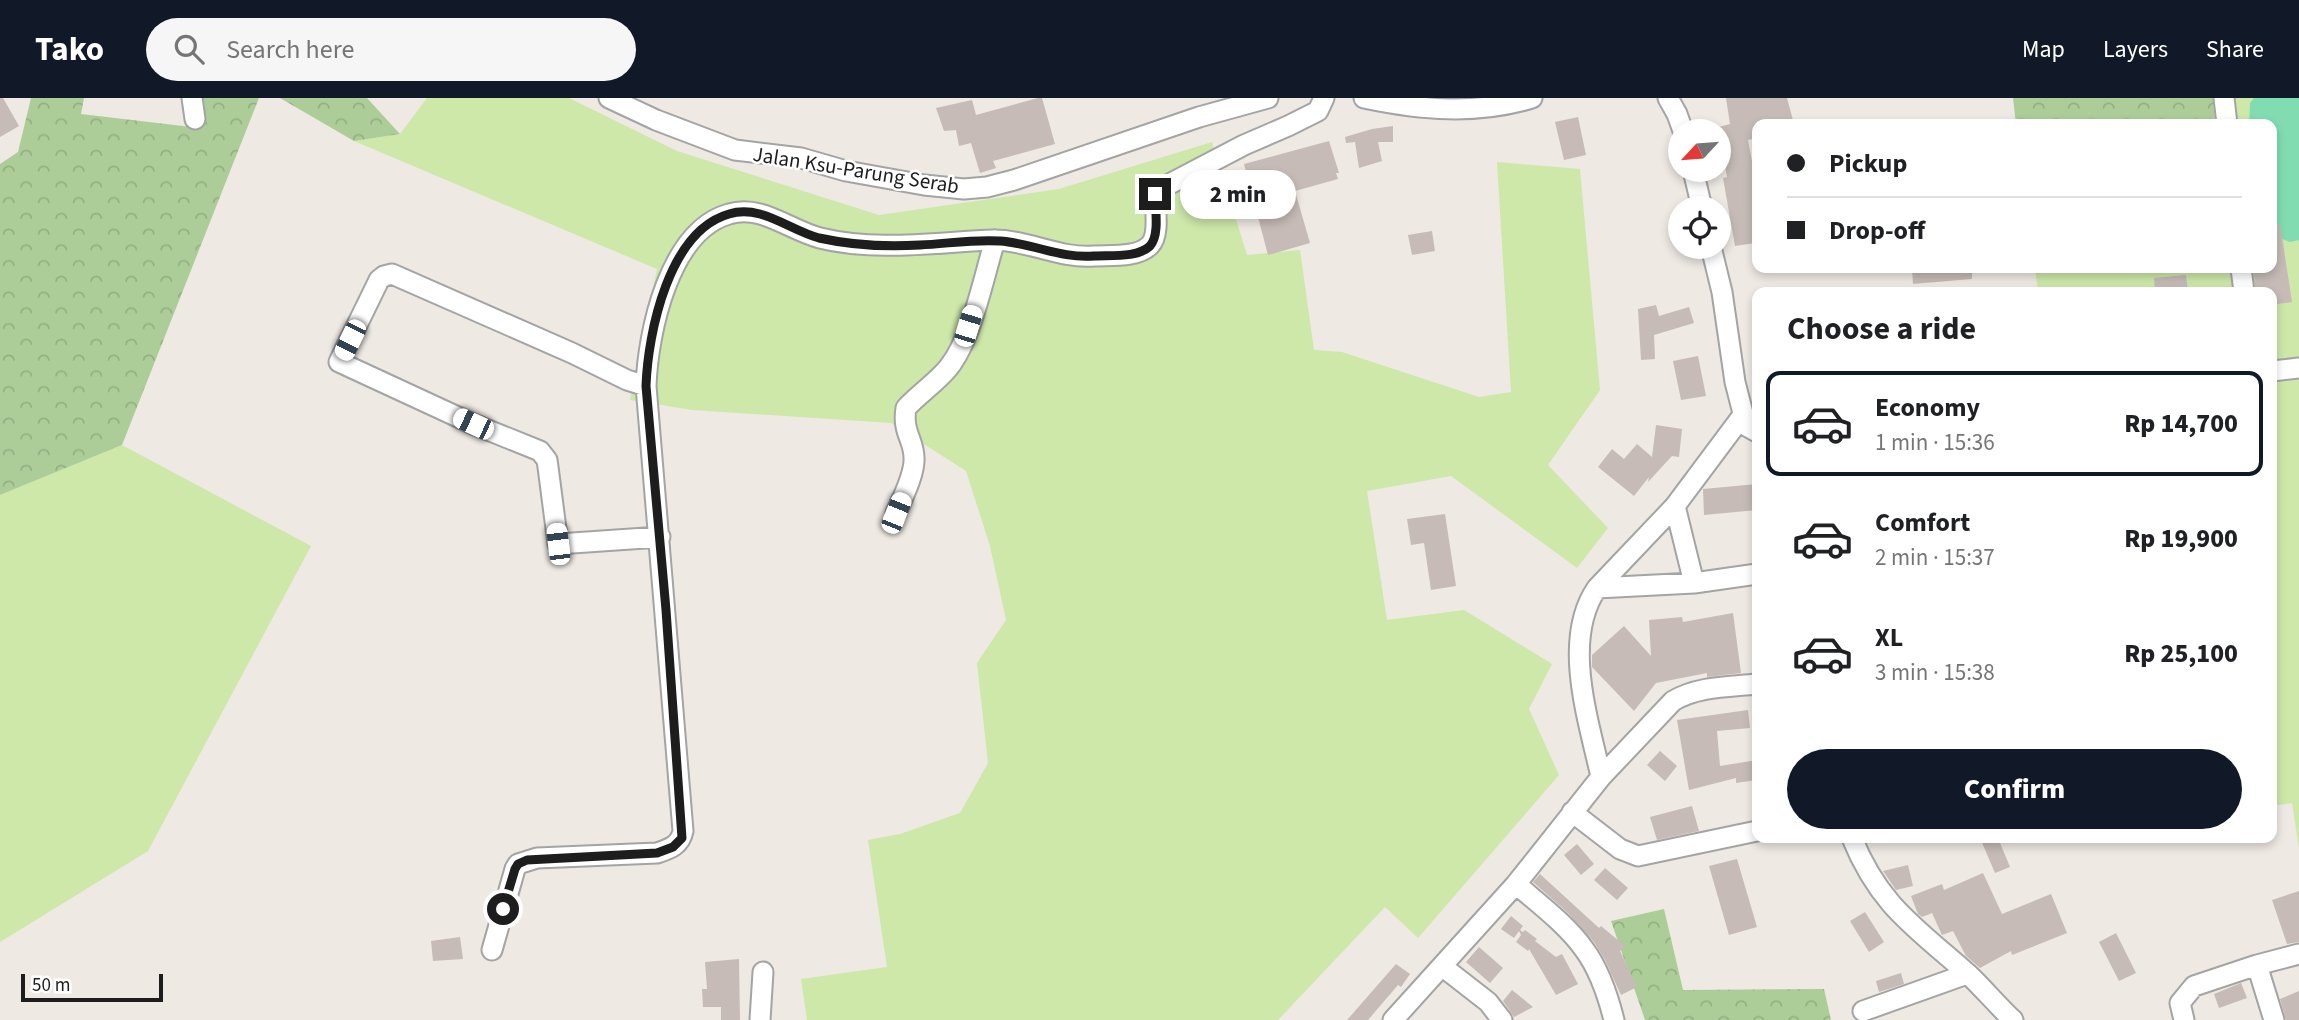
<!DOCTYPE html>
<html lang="en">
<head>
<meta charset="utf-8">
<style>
	:root { --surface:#fff; --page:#f6f6f6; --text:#202124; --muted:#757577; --line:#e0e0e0; --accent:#111827 }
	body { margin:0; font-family:"Source Sans 3",sans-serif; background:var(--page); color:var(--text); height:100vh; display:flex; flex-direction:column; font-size:26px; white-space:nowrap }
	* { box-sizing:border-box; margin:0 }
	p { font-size:23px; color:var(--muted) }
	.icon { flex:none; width:38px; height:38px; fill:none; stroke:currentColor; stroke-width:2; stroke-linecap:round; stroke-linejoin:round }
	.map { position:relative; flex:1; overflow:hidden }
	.panel { position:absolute; left:1752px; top:189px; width:525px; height:556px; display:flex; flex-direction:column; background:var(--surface); border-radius:14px; box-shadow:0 4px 10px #0003 }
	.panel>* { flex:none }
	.top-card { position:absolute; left:1752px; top:21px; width:525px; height:154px; border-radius:14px; box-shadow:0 4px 10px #0003; display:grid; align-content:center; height:154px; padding:0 35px; background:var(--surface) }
	.needle { width:46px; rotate:244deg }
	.fabs { position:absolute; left:1668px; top:21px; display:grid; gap:14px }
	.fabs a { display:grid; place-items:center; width:63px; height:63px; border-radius:50%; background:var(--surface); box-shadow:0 4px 10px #0003; font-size:35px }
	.scale { position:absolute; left:21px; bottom:18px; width:142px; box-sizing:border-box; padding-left:7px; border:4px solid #1d1d1d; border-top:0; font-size:19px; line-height:24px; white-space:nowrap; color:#1d1d1d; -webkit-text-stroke:5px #fff; paint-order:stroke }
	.end { position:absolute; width:32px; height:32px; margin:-16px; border:9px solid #1d1d1d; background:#fff; box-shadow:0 0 0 4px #fff }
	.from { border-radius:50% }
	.bubble { position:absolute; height:49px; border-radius:24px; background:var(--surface); box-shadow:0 4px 10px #0003; font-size:23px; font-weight:800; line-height:49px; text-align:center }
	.car { position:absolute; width:21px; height:42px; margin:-21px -10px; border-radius:9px; box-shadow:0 0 5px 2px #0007; background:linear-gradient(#fff 24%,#345 0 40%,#fff 0 76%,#345 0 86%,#fff 0) }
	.top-card b { display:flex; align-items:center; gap:24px; height:66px; font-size:26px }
	.top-card b+b { border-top:2px solid var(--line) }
	.top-card i { width:18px; height:18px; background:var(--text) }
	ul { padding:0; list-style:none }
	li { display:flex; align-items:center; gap:21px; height:105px; margin:0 14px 10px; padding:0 21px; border:4px solid transparent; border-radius:14px }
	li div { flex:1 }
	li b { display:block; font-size:26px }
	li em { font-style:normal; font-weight:800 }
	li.active { border-color:var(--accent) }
	li>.icon { width:63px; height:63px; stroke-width:1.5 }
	h2 { padding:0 35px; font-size:32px; line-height:84px }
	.cta { display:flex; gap:14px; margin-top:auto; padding:14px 35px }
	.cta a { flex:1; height:80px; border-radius:42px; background:var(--accent); color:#fff; font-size:28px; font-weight:800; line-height:80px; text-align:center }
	header { display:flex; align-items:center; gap:42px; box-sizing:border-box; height:98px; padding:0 35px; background:var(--accent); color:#fff }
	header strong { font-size:33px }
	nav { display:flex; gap:38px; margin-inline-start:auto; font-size:24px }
	.search { width:490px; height:63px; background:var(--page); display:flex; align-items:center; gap:18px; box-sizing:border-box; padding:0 24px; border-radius:38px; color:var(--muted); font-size:26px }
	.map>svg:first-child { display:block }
	.grass { fill:#cde8a9 }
	.forest { fill:url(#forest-crowns) }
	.pitch { fill:#81ddb1 }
	.building { fill:#c6bbb6 }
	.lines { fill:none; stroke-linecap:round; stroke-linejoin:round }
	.minor-casing { stroke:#a4a4a4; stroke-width:23 }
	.minor { stroke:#fff; stroke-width:19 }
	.route { stroke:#1d1d1d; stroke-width:9 }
	.labels { text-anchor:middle; stroke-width:5; stroke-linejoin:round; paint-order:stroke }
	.street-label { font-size:21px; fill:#1d1d1d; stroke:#fff }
</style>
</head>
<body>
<header>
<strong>Tako</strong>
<div class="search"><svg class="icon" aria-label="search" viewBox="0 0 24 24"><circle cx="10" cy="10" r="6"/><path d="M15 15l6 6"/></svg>Search here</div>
<nav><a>Map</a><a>Layers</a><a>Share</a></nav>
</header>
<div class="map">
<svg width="2299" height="922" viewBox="0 0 2299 922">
	<defs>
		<pattern id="forest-crowns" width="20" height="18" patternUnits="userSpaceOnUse" patternTransform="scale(1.75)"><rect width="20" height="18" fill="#accd98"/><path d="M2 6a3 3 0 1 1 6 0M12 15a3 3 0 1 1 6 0" fill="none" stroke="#94b083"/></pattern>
	</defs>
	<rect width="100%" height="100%" fill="#eee9e3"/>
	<path class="grass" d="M 427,0 L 569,0 L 677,53 L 879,117 L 1059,91 L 1212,44 L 1247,157 L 1300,152 L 1314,252 L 1342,254 L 1479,299 L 1511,294 L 1497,64 L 1580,71 L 1600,292 L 1548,367 L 1608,430 L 1577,470 L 1451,378 L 1367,393 L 1387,522 L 1464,512 L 1552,566 L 1529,611 L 1559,677 L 1418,840 L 1385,809 L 1278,922 L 807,922 L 801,881 L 887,869 L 868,742 L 900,736 L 960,715 L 988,665 L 977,565 L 1006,522 L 990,448 L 966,373 L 891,325 L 692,312 L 630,302 L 657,171 L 354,43 L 400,36 Z
		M 2213,0 L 2299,0 L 2299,750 L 2292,705 L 2272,708 L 2272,194 L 2038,194 L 2035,170 L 2272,170 L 2272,26 L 2215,26 Z
		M 122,347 L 311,448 L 148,753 L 0,844 L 0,397 Z"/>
	<path class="forest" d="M 31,0 L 84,0 L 81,16 L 200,30 L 198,0 L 259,0 L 122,347 L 0,397 L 0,66 L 18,54 Z
		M 280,0 L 367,0 L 400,36 L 354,43 Z
		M 2013,0 L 2213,0 L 2215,26 L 2016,26 Z
		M 1664,811 L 1683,892 L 1824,891 L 1831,922 L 1645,922 L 1611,823 Z"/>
	<path class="pitch" d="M 2254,0 L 2299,0 L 2299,142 L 2290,144 L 2272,137 L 2272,26 L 2249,26 L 2250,5 Z"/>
	<path class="building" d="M 0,0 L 3,0 L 19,28 L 0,39 Z
		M 1038,0 L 1042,0 L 1055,46 L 993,63 L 996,70 L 980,75 L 971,45 L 959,48 L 956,32 L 944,33 L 936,10 L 972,2 L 976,17 Z
		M 1726,0 L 1787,0 L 1794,26 L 1757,26 L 1757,40 L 1748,42 L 1757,90 L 1757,120 L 1752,121 L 1755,145 L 1735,148 L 1723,80 L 1727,79 L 1723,57 L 1726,56 L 1719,29 L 1730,26 Z
		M 1578,19 L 1586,57 L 1564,62 L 1555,24 Z
		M 1393,28 L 1393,44 L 1378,44 L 1382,63 L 1359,70 L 1355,44 L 1346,45 L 1345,39 L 1372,31 Z
		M 1329,43 L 1339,75 L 1336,75 L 1338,81 L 1295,93 L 1310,145 L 1268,157 L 1244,66 Z
		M 2280,126 L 2292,204 L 2272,207 L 2272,194 L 2256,194 L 2253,170 L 2272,170 L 2272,127 Z
		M 1432,133 L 1435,153 L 1412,157 L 1408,137 Z
		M 1912,170 L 1972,170 L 1972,181 L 1913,186 Z
		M 2186,177 L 2188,194 L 2155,194 L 2154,180 Z
		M 1656,207 L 1659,218 L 1689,209 L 1694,225 L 1654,237 L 1655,261 L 1641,262 L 1638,211 Z
		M 1698,258 L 1706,298 L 1681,302 L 1673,263 Z
		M 1656,327 L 1682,331 L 1679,359 L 1672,358 L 1648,384 L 1649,379 L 1634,398 L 1598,369 L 1612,351 L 1624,361 L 1637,346 L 1652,359 Z
		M 1757,386 L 1757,412 L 1704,417 L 1703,391 Z
		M 1445,416 L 1456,488 L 1431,492 L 1424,445 L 1411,447 L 1407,421 Z
		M 1733,515 L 1741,575 L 1707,579 L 1707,575 L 1656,585 L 1634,613 L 1592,569 L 1592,557 L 1624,528 L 1651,558 L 1649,522 L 1682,519 L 1683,524 Z
		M 1748,612 L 1750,630 L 1717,633 L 1720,668 L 1757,662 L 1757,682 L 1736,685 L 1736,680 L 1689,692 L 1677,622 Z
		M 1660,653 L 1677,668 L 1665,683 L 1647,667 Z
		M 1692,708 L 1699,733 L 1657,742 L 1650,719 Z
		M 1980,740 L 1998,740 L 2010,769 L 1995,775 Z
		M 1577,746 L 1594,766 L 1581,777 L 1564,757 Z
		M 1737,761 L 1757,829 L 1729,837 L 1709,768 Z
		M 1908,767 L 1913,788 L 1896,792 L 1883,773 Z
		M 1605,770 L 1628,790 L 1617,802 L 1594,782 Z
		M 1983,775 L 2002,816 L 2051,796 L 2067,835 L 2012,857 L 2011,853 L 1980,870 L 1966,858 L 1953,833 L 1942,837 L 1932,815 L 1922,819 L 1918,816 L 1911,798 L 1942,786 L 1944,792 Z
		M 1540,776 L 1599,830 L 1601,828 L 1625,848 L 1620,853 L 1637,889 L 1621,897 L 1605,862 L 1594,844 L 1569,816 L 1533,784 Z
		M 2299,793 L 2299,844 L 2287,846 L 2272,802 Z
		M 1865,814 L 1884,844 L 1869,854 L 1850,823 Z
		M 1511,818 L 1523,828 L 1520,832 L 1523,834 L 1525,832 L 1537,841 L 1535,843 L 1556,859 L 1562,856 L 1578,886 L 1556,897 L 1529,851 L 1528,853 L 1516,844 L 1521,837 L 1519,833 L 1514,840 L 1501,831 Z
		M 2116,835 L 2136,875 L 2119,883 L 2099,844 Z
		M 460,839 L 463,861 L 433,863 L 431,843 Z
		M 1479,849 L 1503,870 L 1490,885 L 1466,864 Z
		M 739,861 L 740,922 L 721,922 L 721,909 L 703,909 L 702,891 L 707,891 L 705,864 Z
		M 1396,866 L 1410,876 L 1401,889 L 1398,887 L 1368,922 L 1347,922 Z
		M 1901,875 L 1904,886 L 1879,894 L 1876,883 Z
		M 2241,885 L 2247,900 L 2219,910 L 2214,896 Z
		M 1512,892 L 1533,909 L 1514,919 L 1503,903 Z
		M 2299,893 L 2299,922 L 2286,922 L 2280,901 Z"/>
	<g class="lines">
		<g class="minor-casing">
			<path id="minor" d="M 192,0 L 195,21
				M 609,0 L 656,22 L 735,52 L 801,60 L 846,73 L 924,87 L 964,91 L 987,89 L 1014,82 L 1199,19 L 1268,0
				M 1364,0 C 1421,12 1476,17 1532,0
				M 1668,0 L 1677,16 L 1683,33
				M 2224,0 L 2227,26
				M 1693,72 L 1702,110
				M 1711,149 L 1722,194 L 1735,284 L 1745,323 L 1748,329 L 1757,334
				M 2241,170 L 2244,194
				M 2272,273 L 2299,270
				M 646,288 L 627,282 L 572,255 L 392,176 L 384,178 L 379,182 L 339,264 L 473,326 L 540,353 L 547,362 L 548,369 L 558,446 L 660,439
				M 1675,408 L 1694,485
				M 896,415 C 902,401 915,376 914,360 C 914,341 902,335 906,310 C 920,295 937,284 949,269 C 972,240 984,178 995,142
				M 1597,490 L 1694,485 L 1757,476
				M 1601,679 L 1673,603 C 1698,588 1729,589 1757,586
				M 1572,714 L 1620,751 L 1638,758 L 1757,733
				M 1852,740 C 1879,807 1915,829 1967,875 C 1983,890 1997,907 2013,922
				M 1516,786 C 1539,806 1566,826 1584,851 C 1599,871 1608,898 1614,922
				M 492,852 L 515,771 L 518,766 L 537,760 L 657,755 C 669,751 680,748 683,733 L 646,288 C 648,234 669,133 729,116 C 761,106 789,132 820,140 C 877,154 937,144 994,142 C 1028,142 1060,161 1094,158 C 1110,157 1138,160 1150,147 C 1160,137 1155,110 1155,96 L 1158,92 L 1244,47 L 1288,28 L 1318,13 L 1324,0
				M 2257,867 L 2299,856
				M 1443,869 L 1488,904 L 1502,922
				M 1863,913 L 1967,876
				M 760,922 L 763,874
				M 1393,922 L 1516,786 L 1601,679 C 1589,623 1561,542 1597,490 L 1675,408 L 1743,317
				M 2184,922 L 2180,905 L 2194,888 L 2257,867 L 2274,922"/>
		</g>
		<use href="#minor" class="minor"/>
	</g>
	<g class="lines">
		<path class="route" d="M 503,811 L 515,771 L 518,766 L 527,762 L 657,755 L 673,749 L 682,740 L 666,512 L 646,288 C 648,234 669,133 729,116 C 761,106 789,132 819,140 C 851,147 888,149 920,147 C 946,146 973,141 1000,143 C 1031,145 1062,161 1094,158 C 1110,157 1138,160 1150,148 C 1160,137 1155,110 1155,96"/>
	</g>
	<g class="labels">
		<g class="street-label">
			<text transform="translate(856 72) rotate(9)" y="7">Jalan Ksu-Parung Serab</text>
		</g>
	</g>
</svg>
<div class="fabs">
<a><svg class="needle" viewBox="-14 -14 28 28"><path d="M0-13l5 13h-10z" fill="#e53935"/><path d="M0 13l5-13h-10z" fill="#757577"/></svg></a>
<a><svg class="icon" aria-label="locate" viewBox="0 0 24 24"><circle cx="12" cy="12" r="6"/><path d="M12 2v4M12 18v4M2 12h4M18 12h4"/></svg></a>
</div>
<div class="scale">50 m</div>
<i class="end from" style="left:503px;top:811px"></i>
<i class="end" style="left:1155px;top:96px"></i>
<div class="bubble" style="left:1180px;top:72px;width:116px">2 min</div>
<i class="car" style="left:968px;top:228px;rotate:17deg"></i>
<i class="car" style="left:350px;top:242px;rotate:206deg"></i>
<i class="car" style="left:473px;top:326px;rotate:295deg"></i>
<i class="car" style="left:896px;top:415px;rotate:22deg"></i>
<i class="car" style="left:558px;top:446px;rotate:353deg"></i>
<div class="top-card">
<b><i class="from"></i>Pickup</b>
<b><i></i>Drop-off</b>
</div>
<section class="panel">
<h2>Choose a ride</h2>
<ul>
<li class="active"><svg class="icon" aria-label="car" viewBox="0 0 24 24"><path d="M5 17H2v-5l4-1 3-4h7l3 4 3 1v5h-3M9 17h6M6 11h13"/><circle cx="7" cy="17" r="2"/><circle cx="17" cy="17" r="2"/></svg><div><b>Economy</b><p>1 min · 15:36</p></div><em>Rp 14,700</em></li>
<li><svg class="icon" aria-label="car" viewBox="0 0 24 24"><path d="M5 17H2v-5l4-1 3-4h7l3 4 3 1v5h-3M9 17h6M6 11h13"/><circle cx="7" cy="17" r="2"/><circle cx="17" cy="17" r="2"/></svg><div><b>Comfort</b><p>2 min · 15:37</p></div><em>Rp 19,900</em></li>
<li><svg class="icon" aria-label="car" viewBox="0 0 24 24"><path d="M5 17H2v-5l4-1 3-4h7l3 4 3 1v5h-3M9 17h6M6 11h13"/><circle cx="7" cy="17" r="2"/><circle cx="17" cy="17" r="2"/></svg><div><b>XL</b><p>3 min · 15:38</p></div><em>Rp 25,100</em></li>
</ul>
<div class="cta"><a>Confirm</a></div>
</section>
</div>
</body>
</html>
